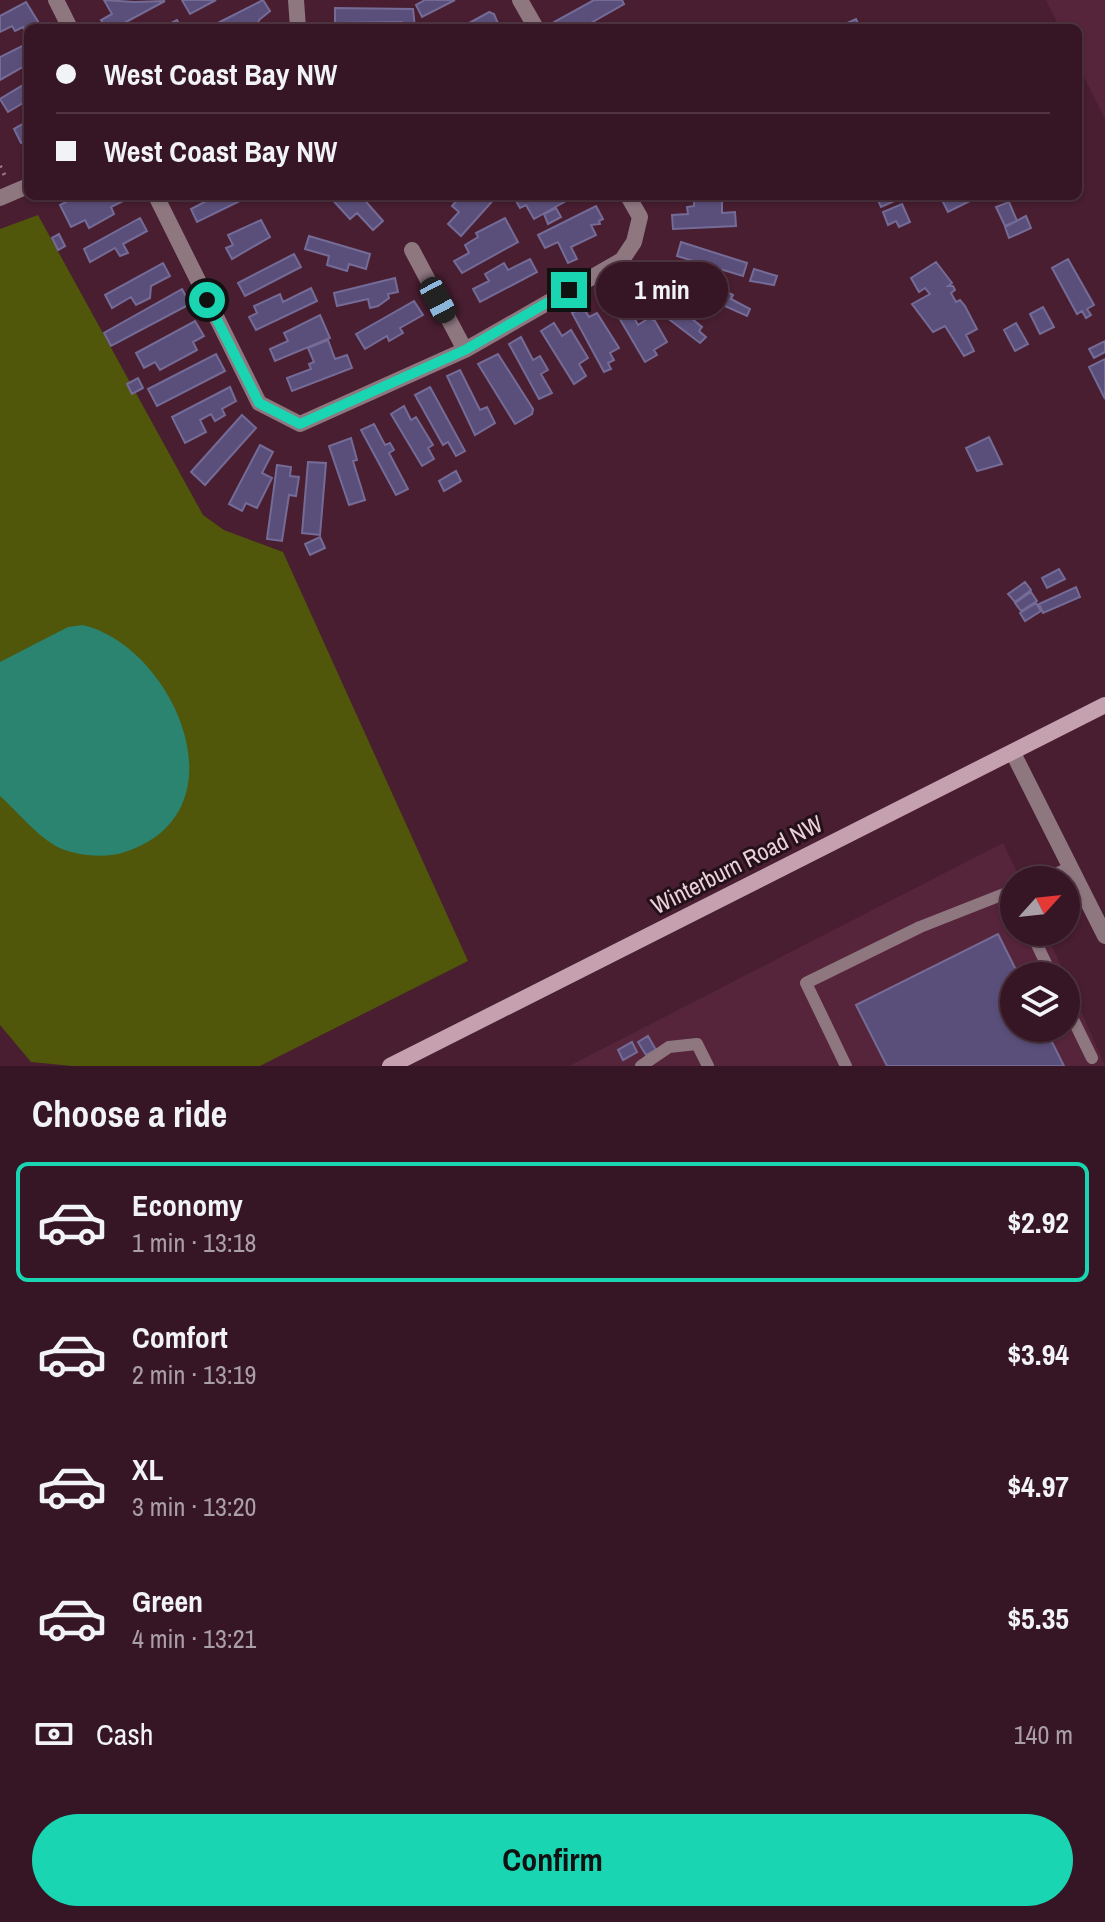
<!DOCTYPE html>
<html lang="en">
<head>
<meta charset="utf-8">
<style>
	:root { --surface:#361624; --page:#3d1f2c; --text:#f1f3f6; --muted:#aa9fa6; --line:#503541; --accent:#1ad5b2 }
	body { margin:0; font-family:"Archivo Narrow",sans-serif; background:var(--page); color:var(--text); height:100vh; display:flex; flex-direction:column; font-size:30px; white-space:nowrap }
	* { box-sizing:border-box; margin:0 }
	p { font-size:26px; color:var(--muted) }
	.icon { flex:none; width:44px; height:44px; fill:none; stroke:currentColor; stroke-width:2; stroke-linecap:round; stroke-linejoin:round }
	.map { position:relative; height:1066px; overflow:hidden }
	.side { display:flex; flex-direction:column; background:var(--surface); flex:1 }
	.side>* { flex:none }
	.hud { position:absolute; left:24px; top:24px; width:1058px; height:176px; border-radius:12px; box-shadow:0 2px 6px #0004,0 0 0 2px var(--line); display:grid; align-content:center; height:176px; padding:0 32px; background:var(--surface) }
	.needle { width:52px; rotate:63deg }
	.fabs { position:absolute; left:1000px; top:866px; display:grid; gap:16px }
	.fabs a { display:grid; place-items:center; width:80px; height:80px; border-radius:50%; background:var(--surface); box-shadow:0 2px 6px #0004,0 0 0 2px var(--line); font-size:40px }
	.end { position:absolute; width:36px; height:36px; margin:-18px; border:10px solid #1ad5b2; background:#111; box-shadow:0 0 0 4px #111 }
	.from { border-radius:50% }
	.bubble { position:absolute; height:56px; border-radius:28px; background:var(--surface); box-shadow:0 2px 6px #0004,0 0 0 2px var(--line); font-size:26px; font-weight:700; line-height:56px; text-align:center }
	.car { position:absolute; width:24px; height:48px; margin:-24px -12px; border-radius:10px; box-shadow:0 0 6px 2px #0007; background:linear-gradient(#222 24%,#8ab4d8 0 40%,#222 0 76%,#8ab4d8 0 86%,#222 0) }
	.hud b { display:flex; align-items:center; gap:28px; height:76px; font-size:30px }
	.hud b+b { border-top:2px solid var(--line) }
	.hud i { width:20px; height:20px; background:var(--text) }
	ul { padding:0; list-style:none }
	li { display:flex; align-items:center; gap:24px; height:120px; margin:0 16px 12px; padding:0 16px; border:4px solid transparent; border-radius:12px }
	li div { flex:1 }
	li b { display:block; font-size:30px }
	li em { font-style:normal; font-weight:700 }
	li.current { border-color:var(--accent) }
	li>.icon { width:72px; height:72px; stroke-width:1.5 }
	h2 { padding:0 32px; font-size:36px; line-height:96px }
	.pay { display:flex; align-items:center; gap:20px; height:88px; padding:0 32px; font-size:30px }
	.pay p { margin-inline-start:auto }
	.primary-button { display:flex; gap:16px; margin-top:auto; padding:16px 32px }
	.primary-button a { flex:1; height:92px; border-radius:48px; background:var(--accent); color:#111; font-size:32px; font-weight:700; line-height:92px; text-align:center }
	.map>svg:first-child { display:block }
	.built { fill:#57253b }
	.green { fill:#50560a }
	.water { fill:#2a8470 }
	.building { fill:#5a4f7a; stroke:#756b97; stroke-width:2 }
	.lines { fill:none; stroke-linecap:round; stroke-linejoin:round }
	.path { stroke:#9e7b89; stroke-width:4; stroke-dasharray:2 6; stroke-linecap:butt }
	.service { stroke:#8f7780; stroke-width:12 }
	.minor { stroke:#8f7780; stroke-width:16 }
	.secondary { stroke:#c5a0ae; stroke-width:16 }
	.route { stroke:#1ad5b2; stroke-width:10 }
	.labels { text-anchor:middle; stroke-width:6; stroke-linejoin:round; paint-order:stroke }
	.street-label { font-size:24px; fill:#ecd0d9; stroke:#231018 }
</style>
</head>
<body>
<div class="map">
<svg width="1105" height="1066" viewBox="0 0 1105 1066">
	<rect width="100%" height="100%" fill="#481e30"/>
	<path class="built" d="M 1046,0 L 1105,0 L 1105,119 L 1078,65 L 1078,28 L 1060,28 Z
		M 1003,843 L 1021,880 L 1014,880 L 1014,932 L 1045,932 L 1066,976 L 1014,976 L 1014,1028 L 1066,1028 L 1066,977 L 1105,1066 L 569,1066 Z"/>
	<path class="green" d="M 38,215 L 203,515 L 224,530 L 283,552 L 468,961 L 260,1066 L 72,1066 L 31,1062 L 0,1025 L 0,229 Z"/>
	<path class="water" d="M 83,625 C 174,647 247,812 125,852 C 105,859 73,856 54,845 C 35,834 17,811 0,796 L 0,662 L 68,627 Z"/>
	<path class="building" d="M 104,0 L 134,2 L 165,1 L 115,28 L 106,28 L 101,20 L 112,14 Z
		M 182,0 L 216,0 L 190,14 Z
		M 263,0 L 270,11 L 259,20 L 257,28 L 208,28 Z
		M 425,0 L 455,0 L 422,17 L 416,5 Z
		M 594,0 L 622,0 L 624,4 L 582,28 L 558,28 L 554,22 Z
		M 26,2 L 42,28 L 28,28 L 28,37 L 23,27 L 15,31 L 12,26 L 0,32 L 0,16 Z
		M 335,8 L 413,9 L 415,28 L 408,28 L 402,22 L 335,23 Z
		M 489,12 L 494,14 L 500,28 L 460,28 Z
		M 856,19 L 860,28 L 847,28 L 845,24 Z
		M 177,20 L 181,28 L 161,28 Z
		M 28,43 L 28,64 L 0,80 L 0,57 Z
		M 28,82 L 28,100 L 8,112 L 0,99 Z
		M 28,121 L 28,140 L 21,143 L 14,129 Z
		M 78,196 L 120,196 L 123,201 L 111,207 L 114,214 L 89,228 L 85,220 L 71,227 L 60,205 Z
		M 216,196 L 250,196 L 197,222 L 191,209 Z
		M 329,196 L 361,196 L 383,221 L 373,230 L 357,213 L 350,219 Z
		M 461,196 L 497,196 L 461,236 L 448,224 L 459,212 L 452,206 Z
		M 575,196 L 534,219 L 526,205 L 520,208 L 516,201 L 521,196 Z
		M 881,196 L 897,196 L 899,199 L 881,207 L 877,198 Z
		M 940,196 L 980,196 L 948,212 Z
		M 722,200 L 722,213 L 735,212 L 736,226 L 673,229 L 672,215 L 688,214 L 687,207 L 694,206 L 694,201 Z
		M 1009,202 L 1017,221 L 1005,226 L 996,207 Z
		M 902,204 L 910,222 L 899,227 L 896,221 L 888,225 L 883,212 Z
		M 596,206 L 603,219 L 599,221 L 600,224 L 591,225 L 596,235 L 571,247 L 577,259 L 568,263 L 558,242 L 545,248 L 538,235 Z
		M 556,208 L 561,217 L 548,224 L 544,214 Z
		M 1026,216 L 1031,228 L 1009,238 L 1005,227 Z
		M 140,218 L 147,231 L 123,244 L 128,253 L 120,256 L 115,248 L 90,262 L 84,249 Z
		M 505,218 L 518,242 L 462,273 L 454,261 L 469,253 L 465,245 L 478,237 L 476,233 Z
		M 261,220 L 270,237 L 232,259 L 226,248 L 233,245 L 228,235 Z
		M 59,234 L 65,246 L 58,250 L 52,238 Z
		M 309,236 L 370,254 L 366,269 L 349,264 L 347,271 L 327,265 L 329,256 L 305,249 Z
		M 681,242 L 747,263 L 743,276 L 677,256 Z
		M 294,254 L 301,267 L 245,296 L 238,283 Z
		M 530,259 L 537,272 L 480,302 L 473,289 L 489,281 L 485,274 L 504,263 L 508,270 Z
		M 1068,259 L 1094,305 L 1087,309 L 1091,315 L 1086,318 L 1082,311 L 1077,314 L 1052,268 Z
		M 936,262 L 952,283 L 948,286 L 953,286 L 955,290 L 951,293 L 956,302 L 960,300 L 965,306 L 977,329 L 966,335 L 974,351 L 964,356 L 945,326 L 933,332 L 912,304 L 930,294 L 925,288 L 919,292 L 911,278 Z
		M 163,263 L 170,276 L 151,286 L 150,298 L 136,305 L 131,297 L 112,308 L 105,295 Z
		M 675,268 L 694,277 L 698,270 L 716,279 L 713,285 L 733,295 L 731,299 L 750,309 L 747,316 L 669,281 Z
		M 754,269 L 777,276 L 774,285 L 750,281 Z
		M 395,278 L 398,292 L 388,294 L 389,298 L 378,306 L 370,308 L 368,299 L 337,306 L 334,293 Z
		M 650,285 L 702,327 L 699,331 L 706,337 L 700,343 L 640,297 Z
		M 311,288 L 317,301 L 256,330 L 249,317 L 257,313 L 254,306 L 280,294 L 283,302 Z
		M 182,289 L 190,304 L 111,346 L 104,333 Z
		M 623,297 L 638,325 L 649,318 L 655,321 L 667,342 L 654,350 L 657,355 L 645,362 L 611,304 Z
		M 414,301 L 423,315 L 400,328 L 403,333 L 389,341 L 387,336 L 365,349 L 356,334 Z
		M 583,307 L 589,317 L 597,313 L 619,348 L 610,353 L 614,360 L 608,363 L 611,369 L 604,372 L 572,313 Z
		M 1043,307 L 1054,327 L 1040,334 L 1030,314 Z
		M 320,315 L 330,338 L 275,361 L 270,349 L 288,341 L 284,333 Z
		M 195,321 L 204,336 L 193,342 L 197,350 L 160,370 L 155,362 L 144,368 L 136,353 Z
		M 554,323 L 562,336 L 571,330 L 588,358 L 579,364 L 586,376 L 574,384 L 541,331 Z
		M 1016,323 L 1028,344 L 1015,351 L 1004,330 Z
		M 521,337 L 533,360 L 540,356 L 548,370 L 541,374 L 552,393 L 539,399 L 509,344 Z
		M 328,340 L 335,359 L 347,355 L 352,368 L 292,391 L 287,378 L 311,369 L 309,364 L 314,362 L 308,348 Z
		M 1105,341 L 1105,352 L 1094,358 L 1089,349 Z
		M 216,354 L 225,371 L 157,406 L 148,389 Z
		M 498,354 L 533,409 L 532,414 L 515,424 L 478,364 Z
		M 1105,359 L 1105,399 L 1089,367 Z
		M 460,370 L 480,410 L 487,407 L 495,423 L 475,435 L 447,376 Z
		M 138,378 L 143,388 L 132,394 L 127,384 Z
		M 230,387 L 236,401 L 222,409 L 225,415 L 215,421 L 211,414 L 200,420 L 206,432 L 185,443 L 172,417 Z
		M 430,387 L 465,451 L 456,456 L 448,442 L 443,445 L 415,395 Z
		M 404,406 L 411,420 L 416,417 L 433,445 L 428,448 L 434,459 L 422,466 L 391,414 Z
		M 242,415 L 256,428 L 205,485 L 191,472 Z
		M 374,424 L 385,445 L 390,443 L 394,450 L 389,453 L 408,489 L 396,495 L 361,430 Z
		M 989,437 L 1002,464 L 977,471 L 966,448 Z
		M 351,438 L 357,460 L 353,461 L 365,500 L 349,505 L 329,446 Z
		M 260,445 L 273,452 L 262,473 L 272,478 L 257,508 L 246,503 L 242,511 L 229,504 Z
		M 308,462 L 326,463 L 320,535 L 302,533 Z
		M 277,465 L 291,467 L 290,476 L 299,477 L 296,496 L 289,495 L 282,541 L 267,539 Z
		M 456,471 L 461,481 L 444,491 L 439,481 Z
		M 320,537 L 325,548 L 310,555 L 305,544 Z
		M 1059,569 L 1065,579 L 1047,588 L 1042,578 Z
		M 1025,582 L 1031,590 L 1015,602 L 1008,594 Z
		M 1076,587 L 1080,597 L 1043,613 L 1039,604 Z
		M 1031,592 L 1037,601 L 1021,611 L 1015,603 Z
		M 1036,603 L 1041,611 L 1025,621 L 1020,613 Z
		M 998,934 L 1019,976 L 1014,976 L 1014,1028 L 1045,1028 L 1064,1066 L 887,1066 L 856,1005 Z
		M 648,1036 L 656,1050 L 646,1055 L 638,1042 Z
		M 632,1042 L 637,1052 L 623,1060 L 618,1050 Z"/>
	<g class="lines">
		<path class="path" d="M 0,166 L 6,178"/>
		<path class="service" d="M 1039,880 L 1070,868
			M 1031,932 L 1052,976
			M 1066,1005 L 1092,1058
			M 641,1066 L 669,1047 L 697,1044 L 708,1066
			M 846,1066 L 806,983 L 920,927 L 1014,890"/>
		<path class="minor" d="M 56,0 L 70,28
			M 296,0 L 298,28
			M 520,0 L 536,28
			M 156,196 L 259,403 L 300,424 L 465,350 L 622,260 L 634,242 L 640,217 L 628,196
			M 0,198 L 28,186
			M 412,250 L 465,350
			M 1013,753 L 1105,936"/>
		<path class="secondary" d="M 390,1066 L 1105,705"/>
	</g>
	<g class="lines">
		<path class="route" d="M 207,300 L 259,403 L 300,424 L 465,350 L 569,290"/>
	</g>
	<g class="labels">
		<g class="street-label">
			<text transform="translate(737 865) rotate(-27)" y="8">Winterburn Road NW</text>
		</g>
	</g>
</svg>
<div class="fabs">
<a><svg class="needle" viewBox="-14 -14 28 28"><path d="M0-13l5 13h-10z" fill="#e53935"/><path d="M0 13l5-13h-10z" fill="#aa9fa6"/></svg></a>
<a><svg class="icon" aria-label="layers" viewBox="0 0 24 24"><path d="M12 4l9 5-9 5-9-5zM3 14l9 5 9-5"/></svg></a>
</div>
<i class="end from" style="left:207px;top:300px"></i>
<i class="end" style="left:569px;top:290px"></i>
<div class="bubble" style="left:596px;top:262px;width:132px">1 min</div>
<i class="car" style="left:438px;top:300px;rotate:152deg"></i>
<div class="hud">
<b><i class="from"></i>West Coast Bay NW</b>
<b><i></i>West Coast Bay NW</b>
</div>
</div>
<section class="side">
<h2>Choose a ride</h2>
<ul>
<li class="current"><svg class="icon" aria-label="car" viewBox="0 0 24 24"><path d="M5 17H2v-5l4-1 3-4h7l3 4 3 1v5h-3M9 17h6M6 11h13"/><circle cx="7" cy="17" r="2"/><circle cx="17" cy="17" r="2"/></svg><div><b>Economy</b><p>1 min · 13:18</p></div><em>$2.92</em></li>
<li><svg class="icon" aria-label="car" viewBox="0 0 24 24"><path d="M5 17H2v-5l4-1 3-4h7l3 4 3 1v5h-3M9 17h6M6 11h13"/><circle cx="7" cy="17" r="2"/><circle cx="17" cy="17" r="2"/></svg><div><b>Comfort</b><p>2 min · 13:19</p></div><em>$3.94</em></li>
<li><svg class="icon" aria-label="car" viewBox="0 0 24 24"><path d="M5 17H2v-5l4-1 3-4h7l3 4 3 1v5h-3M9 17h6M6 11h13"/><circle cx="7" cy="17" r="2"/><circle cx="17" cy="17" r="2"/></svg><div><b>XL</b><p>3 min · 13:20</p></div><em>$4.97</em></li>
<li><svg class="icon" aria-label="car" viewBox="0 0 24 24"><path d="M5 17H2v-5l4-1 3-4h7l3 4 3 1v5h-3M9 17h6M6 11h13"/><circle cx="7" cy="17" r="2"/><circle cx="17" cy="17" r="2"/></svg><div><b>Green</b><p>4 min · 13:21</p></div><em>$5.35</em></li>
</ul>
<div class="pay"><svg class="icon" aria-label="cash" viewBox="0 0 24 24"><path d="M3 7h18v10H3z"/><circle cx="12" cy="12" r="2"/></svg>Cash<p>140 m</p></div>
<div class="primary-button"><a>Confirm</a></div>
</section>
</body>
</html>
